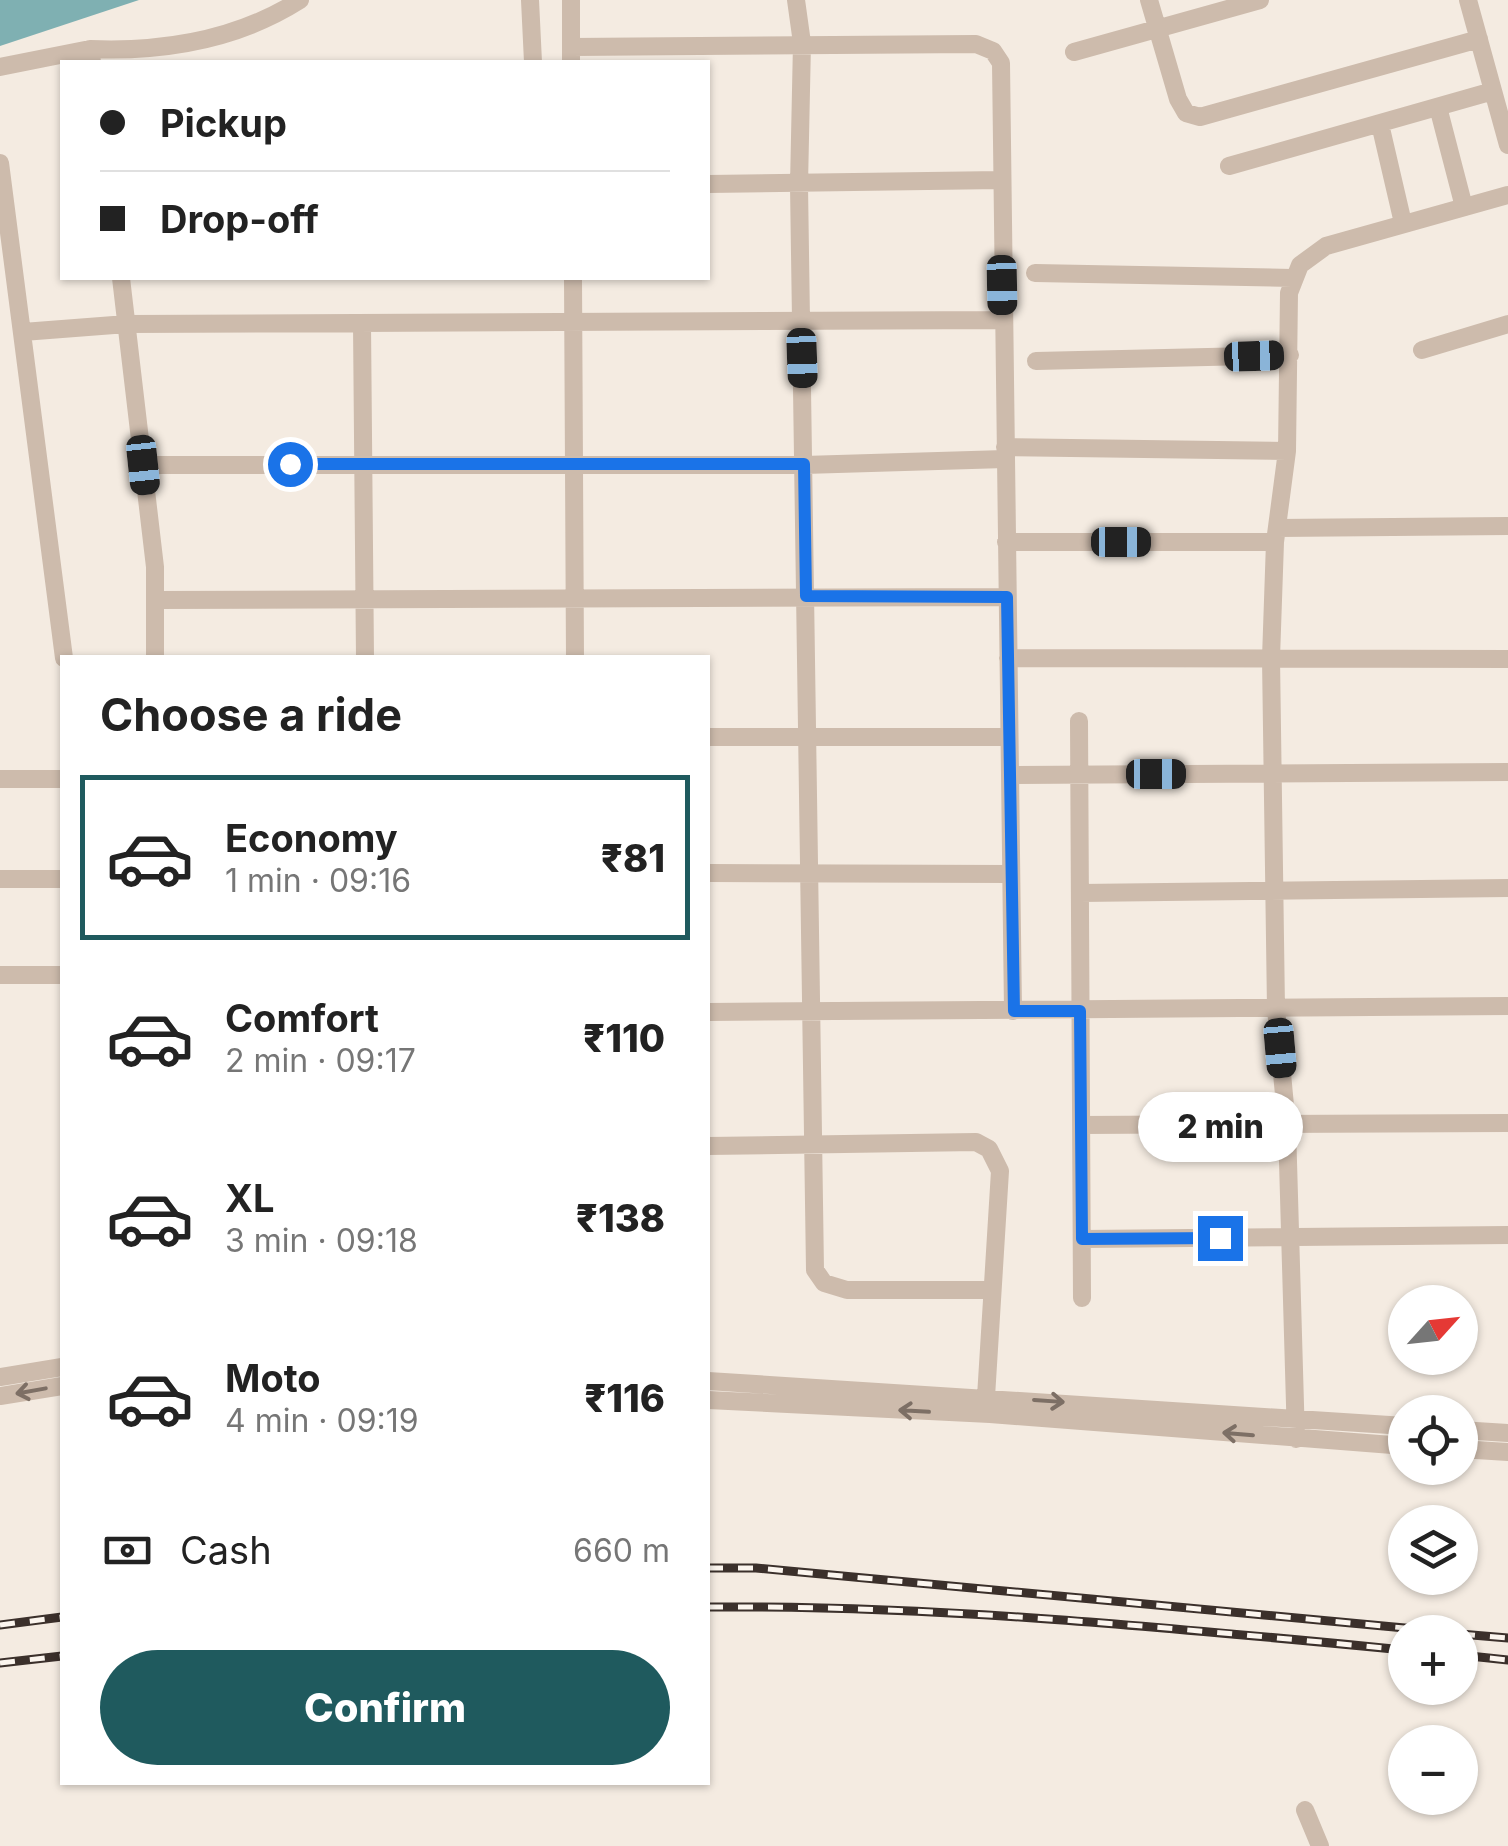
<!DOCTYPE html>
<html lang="en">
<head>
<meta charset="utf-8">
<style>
	:root { --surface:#fff; --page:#f2f2f2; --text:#222; --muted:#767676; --line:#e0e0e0; --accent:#1f5a5e }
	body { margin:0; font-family:Inter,sans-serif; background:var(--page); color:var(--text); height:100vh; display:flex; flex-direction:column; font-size:38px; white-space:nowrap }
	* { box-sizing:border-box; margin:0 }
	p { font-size:32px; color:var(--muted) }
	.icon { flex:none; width:55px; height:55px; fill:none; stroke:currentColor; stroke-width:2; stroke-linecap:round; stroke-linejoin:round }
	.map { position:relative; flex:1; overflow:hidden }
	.drawer { position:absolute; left:60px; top:655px; width:650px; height:1130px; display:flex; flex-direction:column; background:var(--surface); border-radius:0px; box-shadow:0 2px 8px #0004 }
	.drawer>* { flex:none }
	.guide { position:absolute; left:60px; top:60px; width:650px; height:220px; border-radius:0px; box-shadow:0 2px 8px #0004; display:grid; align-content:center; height:220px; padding:0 40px; background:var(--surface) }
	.needle { width:65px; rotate:63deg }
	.buttons { position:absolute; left:1388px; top:1285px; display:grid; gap:20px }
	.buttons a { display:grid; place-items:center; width:90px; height:90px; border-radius:50%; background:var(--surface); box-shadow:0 2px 8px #0004; font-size:50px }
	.end { position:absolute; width:45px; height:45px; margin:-22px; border:12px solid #1a73e8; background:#fff; box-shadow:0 0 0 5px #fff }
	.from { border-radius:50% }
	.bubble { position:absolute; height:70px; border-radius:35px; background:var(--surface); box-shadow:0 2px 8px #0004; font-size:32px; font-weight:800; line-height:70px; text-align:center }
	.car { position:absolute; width:30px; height:60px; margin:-30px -15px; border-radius:12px; box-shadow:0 0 8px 2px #0007; background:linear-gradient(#222 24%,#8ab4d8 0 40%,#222 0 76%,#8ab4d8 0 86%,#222 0) }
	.guide b { display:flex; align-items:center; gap:35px; height:95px; font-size:38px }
	.guide b+b { border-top:2px solid var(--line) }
	.guide i { width:25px; height:25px; background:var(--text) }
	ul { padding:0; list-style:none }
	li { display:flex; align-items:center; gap:30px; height:165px; margin:0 20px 15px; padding:0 20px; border:5px solid transparent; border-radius:0px }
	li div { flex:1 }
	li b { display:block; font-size:38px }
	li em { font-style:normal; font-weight:800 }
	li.current { border-color:var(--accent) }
	li>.icon { width:90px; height:90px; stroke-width:1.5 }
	h2 { padding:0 40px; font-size:45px; line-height:120px }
	.pay { display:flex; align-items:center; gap:25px; height:110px; padding:0 40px; font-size:38px }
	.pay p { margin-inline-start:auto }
	.cta { display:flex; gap:20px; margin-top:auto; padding:20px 40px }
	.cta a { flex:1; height:115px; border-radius:60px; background:var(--accent); color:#fff; font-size:40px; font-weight:800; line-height:115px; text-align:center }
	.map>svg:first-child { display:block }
	.water { fill:#7fb0b2 }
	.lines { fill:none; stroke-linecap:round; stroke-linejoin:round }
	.minor { stroke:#cdbbac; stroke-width:18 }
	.rail-casing { stroke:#3b302b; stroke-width:9 }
	.rail { stroke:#fbf5ee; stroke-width:5; stroke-dasharray:15; stroke-linecap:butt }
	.oneway { stroke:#7d6f65 }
	.route { stroke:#1a73e8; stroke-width:12 }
</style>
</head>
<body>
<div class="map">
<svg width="1508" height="1846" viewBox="0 0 1508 1846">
	<rect width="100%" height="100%" fill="#f4ebe1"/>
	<path class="water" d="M 0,0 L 139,0 L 0,46 Z"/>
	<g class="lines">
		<path class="minor" d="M 530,0 L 533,62
			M 571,0 L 571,62
			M 796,0 L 802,43 L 799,185 L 815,1270 L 824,1283 L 847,1290 L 991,1290
			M 1149,0 L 1178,99 L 1186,113 L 1200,117 L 1479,39
			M 1468,0 L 1508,145
			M 571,47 L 976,44 L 993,51 L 1001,63 L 1013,1011
			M 90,49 C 164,52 237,40 300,0
			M 1074,52 L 1260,0
			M 0,67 L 90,49 L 92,62
			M 1438,107 L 1464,207
			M 1380,124 L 1403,223
			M 0,163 L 64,658
			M 1229,166 L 1493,91
			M 708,184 L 1001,180
			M 1035,273 L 1292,278
			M 121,278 L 155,567 L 155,658
			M 573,278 L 575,658
			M 362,324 L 365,658
			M 23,332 L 127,324 L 1003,320
			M 1422,350 L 1508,324
			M 1036,361 L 1290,355
			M 1005,447 L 1287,451
			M 143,465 L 804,465 L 1005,459
			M 1277,528 L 1508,526
			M 1006,542 L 1275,542
			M 155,600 L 1007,597
			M 1008,658 L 1508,659
			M 1079,721 L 1082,1298
			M 708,737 L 1009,737
			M 1010,775 L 1508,772
			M 0,779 L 62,779
			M 708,873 L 1011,874
			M 0,879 L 62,879
			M 1080,893 L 1508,888
			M 0,975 L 62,975
			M 708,1012 L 1508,1006
			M 1081,1125 L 1508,1123
			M 708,1146 L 976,1142 L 989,1149 L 1000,1171 L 986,1397
			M 1082,1239 L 1508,1235
			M 0,1377 L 62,1367
			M 708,1381 L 1405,1426
			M 0,1396 L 62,1386
			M 708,1400 L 990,1414 L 1405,1446
			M 1460,1430 L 1508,1433
			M 1296,1439 L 1287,1127 L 1276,1009 L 1271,658 L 1275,542 L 1287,451 L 1289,293 L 1300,265 L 1326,246 L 1508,195
			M 1460,1449 L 1508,1452
			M 1305,1810 L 1320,1846"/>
		<g class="rail-casing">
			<path id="rail" d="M 708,1568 L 756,1568 L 1448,1632
				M 708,1607 C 940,1605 1173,1628 1405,1650
				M 0,1625 L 62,1617
				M 1460,1634 L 1508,1638
				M 1460,1655 L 1508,1660
				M 0,1663 L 62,1656"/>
		</g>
		<use href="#rail" class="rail"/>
	</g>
	<defs><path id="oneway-shaft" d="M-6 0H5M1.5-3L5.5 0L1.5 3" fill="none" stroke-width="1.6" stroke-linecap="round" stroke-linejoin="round" transform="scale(2.5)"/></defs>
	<g class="oneway">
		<use href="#oneway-shaft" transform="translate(31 1391) rotate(170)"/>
		<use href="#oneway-shaft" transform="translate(1049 1401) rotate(4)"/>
		<use href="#oneway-shaft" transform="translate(914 1411) rotate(-177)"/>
		<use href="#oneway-shaft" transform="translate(1238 1434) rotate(-175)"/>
	</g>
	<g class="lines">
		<path class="route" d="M 290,464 L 804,464 L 806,596 L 1007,597 L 1014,1011 L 1080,1011 L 1082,1239 L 1220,1238"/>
	</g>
</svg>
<div class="buttons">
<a><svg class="needle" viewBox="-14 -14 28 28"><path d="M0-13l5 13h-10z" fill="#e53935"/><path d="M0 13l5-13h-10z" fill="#767676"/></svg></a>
<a><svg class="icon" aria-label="locate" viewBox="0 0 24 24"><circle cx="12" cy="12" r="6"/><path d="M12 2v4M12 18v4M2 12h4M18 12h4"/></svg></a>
<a><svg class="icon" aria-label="layers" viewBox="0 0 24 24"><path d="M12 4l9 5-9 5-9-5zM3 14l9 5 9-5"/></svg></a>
<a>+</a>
<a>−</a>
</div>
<i class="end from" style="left:290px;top:464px"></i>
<i class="end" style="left:1220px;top:1238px"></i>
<div class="bubble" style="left:1138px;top:1092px;width:165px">2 min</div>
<i class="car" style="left:1002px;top:285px;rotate:179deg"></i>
<i class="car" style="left:1254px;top:356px;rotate:88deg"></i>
<i class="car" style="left:802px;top:358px;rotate:178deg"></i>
<i class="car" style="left:143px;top:465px;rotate:174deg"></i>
<i class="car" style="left:1121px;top:542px;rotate:90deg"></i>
<i class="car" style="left:1156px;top:774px;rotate:90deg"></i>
<i class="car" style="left:1280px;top:1048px;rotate:175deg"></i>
<div class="guide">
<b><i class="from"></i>Pickup</b>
<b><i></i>Drop-off</b>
</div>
<section class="drawer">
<h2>Choose a ride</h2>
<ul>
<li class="current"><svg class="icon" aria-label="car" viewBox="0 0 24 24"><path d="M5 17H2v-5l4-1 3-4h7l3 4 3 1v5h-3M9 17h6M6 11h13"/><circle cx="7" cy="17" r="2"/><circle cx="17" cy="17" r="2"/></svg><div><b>Economy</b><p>1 min · 09:16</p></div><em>₹81</em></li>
<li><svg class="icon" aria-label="car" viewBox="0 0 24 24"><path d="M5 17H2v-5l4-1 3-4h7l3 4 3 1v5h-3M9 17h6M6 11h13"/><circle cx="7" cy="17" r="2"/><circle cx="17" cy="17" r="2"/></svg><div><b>Comfort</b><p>2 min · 09:17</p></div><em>₹110</em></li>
<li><svg class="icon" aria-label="car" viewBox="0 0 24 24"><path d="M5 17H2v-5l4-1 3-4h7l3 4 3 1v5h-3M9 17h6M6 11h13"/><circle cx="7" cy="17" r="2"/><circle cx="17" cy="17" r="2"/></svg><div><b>XL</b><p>3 min · 09:18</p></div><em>₹138</em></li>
<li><svg class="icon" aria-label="car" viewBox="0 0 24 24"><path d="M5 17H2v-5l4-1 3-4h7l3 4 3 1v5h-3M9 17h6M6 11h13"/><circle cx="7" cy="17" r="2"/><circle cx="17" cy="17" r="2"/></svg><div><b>Moto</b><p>4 min · 09:19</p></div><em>₹116</em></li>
</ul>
<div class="pay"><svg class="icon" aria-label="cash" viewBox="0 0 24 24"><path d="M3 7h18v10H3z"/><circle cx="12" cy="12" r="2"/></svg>Cash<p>660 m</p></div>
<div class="cta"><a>Confirm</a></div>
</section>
</div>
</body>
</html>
